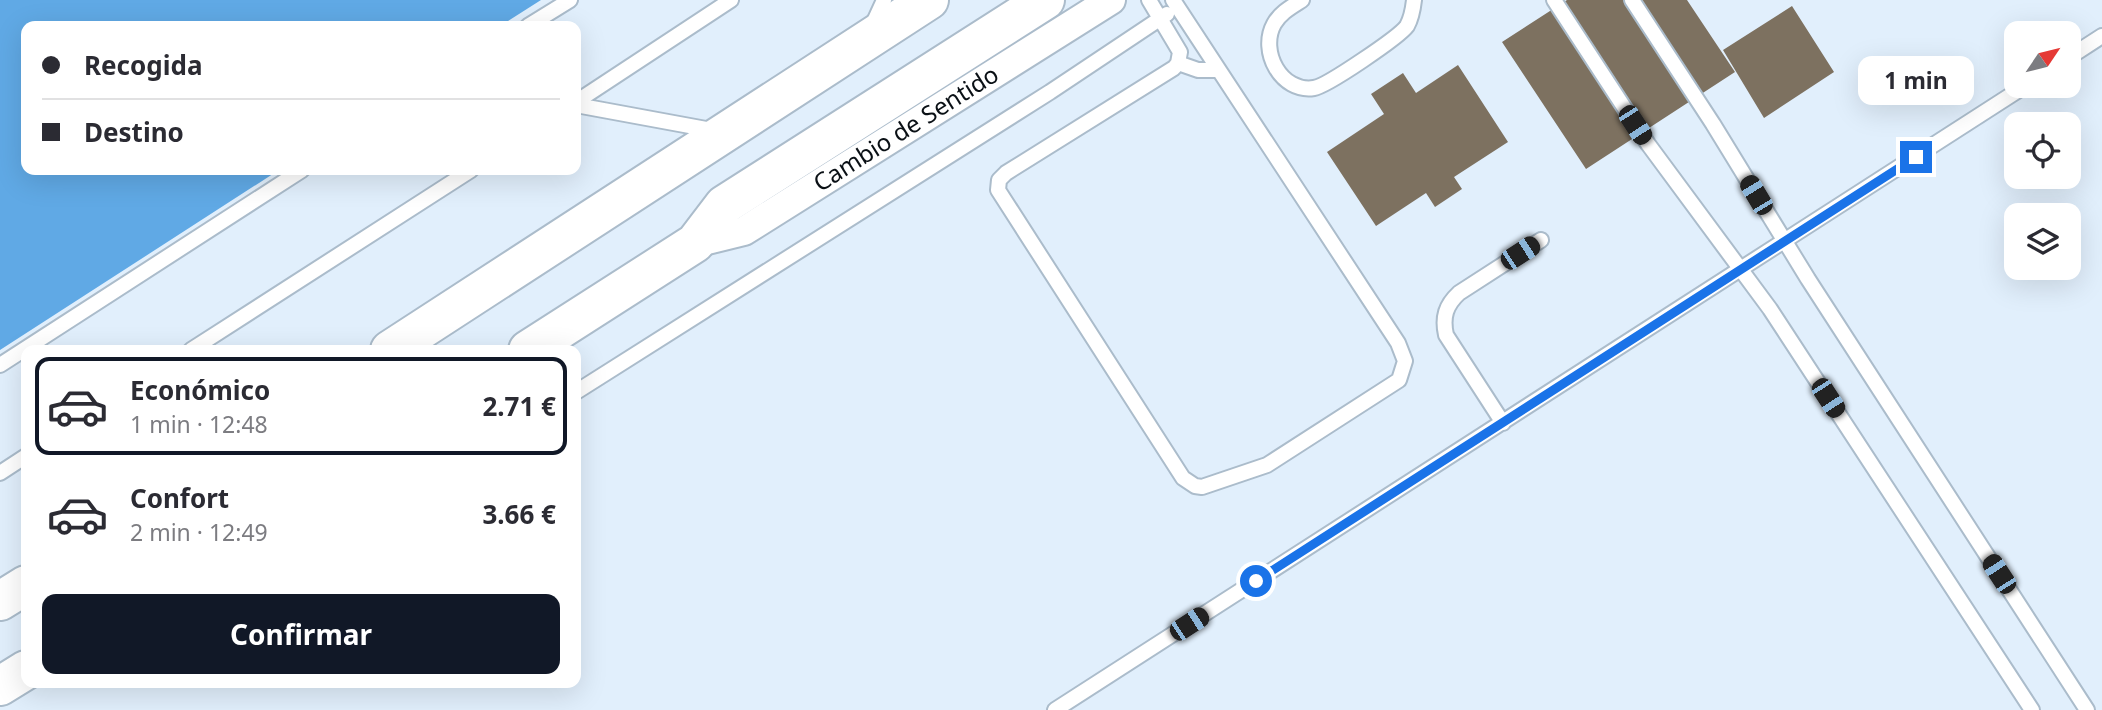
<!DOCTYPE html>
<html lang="es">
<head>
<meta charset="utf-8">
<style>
	:root { --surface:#fff; --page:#f2f2f3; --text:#2b2b33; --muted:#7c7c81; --line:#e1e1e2; --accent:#111827 }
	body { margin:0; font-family:"Noto Sans",sans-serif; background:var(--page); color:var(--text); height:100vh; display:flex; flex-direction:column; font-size:26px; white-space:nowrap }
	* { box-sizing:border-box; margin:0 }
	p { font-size:23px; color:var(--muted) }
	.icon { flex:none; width:38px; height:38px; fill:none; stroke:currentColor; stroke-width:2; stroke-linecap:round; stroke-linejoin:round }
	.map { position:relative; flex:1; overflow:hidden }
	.drawer { position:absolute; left:21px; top:345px; width:560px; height:343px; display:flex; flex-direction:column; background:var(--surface); border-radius:14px; box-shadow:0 7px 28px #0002 }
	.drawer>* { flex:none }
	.top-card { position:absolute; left:21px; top:21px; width:560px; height:154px; border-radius:14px; box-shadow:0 7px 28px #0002; display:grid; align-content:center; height:154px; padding:0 21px; background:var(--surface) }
	.needle { width:46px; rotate:55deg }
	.tools { position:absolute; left:2004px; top:21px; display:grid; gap:14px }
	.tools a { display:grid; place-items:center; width:77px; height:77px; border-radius:14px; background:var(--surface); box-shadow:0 7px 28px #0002; font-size:35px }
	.end { position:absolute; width:32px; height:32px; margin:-16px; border:9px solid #1a73e8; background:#fff; box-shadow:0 0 0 4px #fff }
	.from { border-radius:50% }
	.bubble { position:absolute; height:49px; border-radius:14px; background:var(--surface); box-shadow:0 7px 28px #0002; font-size:23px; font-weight:700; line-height:49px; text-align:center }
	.car { position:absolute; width:21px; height:42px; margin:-21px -10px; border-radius:9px; box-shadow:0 0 5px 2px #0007; background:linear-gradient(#222 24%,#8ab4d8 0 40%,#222 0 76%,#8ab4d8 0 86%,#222 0) }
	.top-card b { display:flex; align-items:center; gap:24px; height:66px; font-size:26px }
	.top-card b+b { border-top:2px solid var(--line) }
	.top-card i { width:18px; height:18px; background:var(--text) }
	ul { padding:12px 0 0; list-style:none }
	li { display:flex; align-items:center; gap:21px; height:98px; margin:0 14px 10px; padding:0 7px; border:4px solid transparent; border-radius:14px }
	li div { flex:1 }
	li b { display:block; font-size:26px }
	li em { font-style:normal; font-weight:700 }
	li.active { border-color:var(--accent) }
	li>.icon { width:63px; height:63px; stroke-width:1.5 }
	.cta { display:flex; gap:14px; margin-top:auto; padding:14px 21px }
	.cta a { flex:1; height:80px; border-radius:14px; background:var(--accent); color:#fff; font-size:28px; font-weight:700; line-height:80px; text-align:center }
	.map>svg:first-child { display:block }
	.water { fill:#60a9e5 }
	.building { fill:#7d7160 }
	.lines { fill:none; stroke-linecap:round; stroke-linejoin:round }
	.lane-casing { stroke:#abbccb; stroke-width:18 }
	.street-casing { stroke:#abbccb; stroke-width:32 }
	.primary-casing { stroke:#abbccb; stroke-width:42 }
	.lane { stroke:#fff; stroke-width:14 }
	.street { stroke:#fff; stroke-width:28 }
	.primary { stroke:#fff; stroke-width:38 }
	.route { stroke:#1a73e8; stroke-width:9 }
	.labels { text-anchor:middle; stroke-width:6; stroke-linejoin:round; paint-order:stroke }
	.street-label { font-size:24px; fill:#0a1015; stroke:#e1effc }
</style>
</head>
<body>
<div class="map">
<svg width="2102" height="710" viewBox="0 0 2102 710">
	<rect width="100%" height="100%" fill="#e1effc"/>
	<path class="water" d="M 0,0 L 541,0 L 500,26 L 26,26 L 26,170 L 279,170 L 0,350 Z"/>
	<path class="building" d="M 1567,0 L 1687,0 L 1735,72 L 1586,169 L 1502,42 Z
		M 1792,6 L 1834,72 L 1764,118 L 1723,50 Z
		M 1458,65 L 1508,142 L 1454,177 L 1462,189 L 1435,207 L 1426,193 L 1376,226 L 1327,152 L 1384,114 L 1371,94 L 1403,73 L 1416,93 Z"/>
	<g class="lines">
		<g class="lane-casing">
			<path id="lane" d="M 1149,0 L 1180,52 L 1178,63 L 1174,68 L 1006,173 L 999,180 L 998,190 L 1183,478 L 1195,486 L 1202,487 L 1267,465 L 1399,380 L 1405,361 L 1398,343 L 1173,0
				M 1302,0 C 1291,7 1280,13 1274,24 C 1259,51 1281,93 1314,88 C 1327,86 1399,37 1407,26 C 1412,17 1413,9 1414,0
				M 1554,0 L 1648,144 L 1770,309 L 2032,710
				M 1632,0 L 1713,124 L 1808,279 L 2087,710
				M 873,24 L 884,0
				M 528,26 L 570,0
				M 2068,58 L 2102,36
				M 1178,63 L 1198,70 L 1219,70
				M 576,102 L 731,0
				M 576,105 L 717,131
				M 191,350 L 471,170
				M 0,365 L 302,170
				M 576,392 L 1050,92 L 1167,14
				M 1503,423 L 1446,335 C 1442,317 1446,305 1459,293 L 1541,240
				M 0,473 L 26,456
				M 1055,710 L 2025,86"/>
		</g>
		<g class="street-casing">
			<g id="street">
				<path id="s1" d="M 695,243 L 744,231 L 1111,0"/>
			</g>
		</g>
		<g class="primary-casing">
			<path id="primary" d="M 390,350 L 929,0
				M 528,350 L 695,243 L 724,205 L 1045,0
				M 0,601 L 26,585
				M 0,686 L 26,670"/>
		</g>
		<use href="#lane" class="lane"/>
		<use href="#street" class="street"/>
		<use href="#primary" class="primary"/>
	</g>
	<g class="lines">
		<path class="route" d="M 1256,581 L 1916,157"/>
	</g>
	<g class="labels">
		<g class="street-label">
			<text dy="8" stroke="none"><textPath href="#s1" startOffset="242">Cambio de Sentido</textPath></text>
		</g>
	</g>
</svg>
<div class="tools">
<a><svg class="needle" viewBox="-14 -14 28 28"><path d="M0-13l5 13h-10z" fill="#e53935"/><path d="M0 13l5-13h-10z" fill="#7c7c81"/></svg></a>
<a><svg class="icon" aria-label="locate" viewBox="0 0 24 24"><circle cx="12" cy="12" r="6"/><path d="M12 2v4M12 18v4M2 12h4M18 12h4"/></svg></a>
<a><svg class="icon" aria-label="layers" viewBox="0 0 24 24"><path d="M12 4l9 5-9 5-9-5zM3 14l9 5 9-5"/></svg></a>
</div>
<i class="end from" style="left:1256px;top:581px"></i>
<i class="end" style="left:1916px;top:157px"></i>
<div class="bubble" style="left:1858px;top:56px;width:116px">1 min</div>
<i class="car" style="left:1635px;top:125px;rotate:147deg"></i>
<i class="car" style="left:1756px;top:195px;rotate:329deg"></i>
<i class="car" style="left:1520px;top:253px;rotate:57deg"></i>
<i class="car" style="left:1828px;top:398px;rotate:147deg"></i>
<i class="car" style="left:1999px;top:574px;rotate:327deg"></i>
<i class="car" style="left:1189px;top:624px;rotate:57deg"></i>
<div class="top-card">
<b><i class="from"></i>Recogida</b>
<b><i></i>Destino</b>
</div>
<section class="drawer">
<ul>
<li class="active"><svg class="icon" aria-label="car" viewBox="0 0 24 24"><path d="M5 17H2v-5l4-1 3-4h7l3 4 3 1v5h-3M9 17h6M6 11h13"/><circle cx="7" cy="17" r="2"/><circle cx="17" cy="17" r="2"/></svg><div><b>Económico</b><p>1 min · 12:48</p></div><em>2.71 €</em></li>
<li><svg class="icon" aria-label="car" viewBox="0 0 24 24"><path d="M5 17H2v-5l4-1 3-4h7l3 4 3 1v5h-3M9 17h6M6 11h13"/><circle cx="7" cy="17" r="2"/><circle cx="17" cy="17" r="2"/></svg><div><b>Confort</b><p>2 min · 12:49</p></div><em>3.66 €</em></li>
</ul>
<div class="cta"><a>Confirmar</a></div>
</section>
</div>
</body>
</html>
